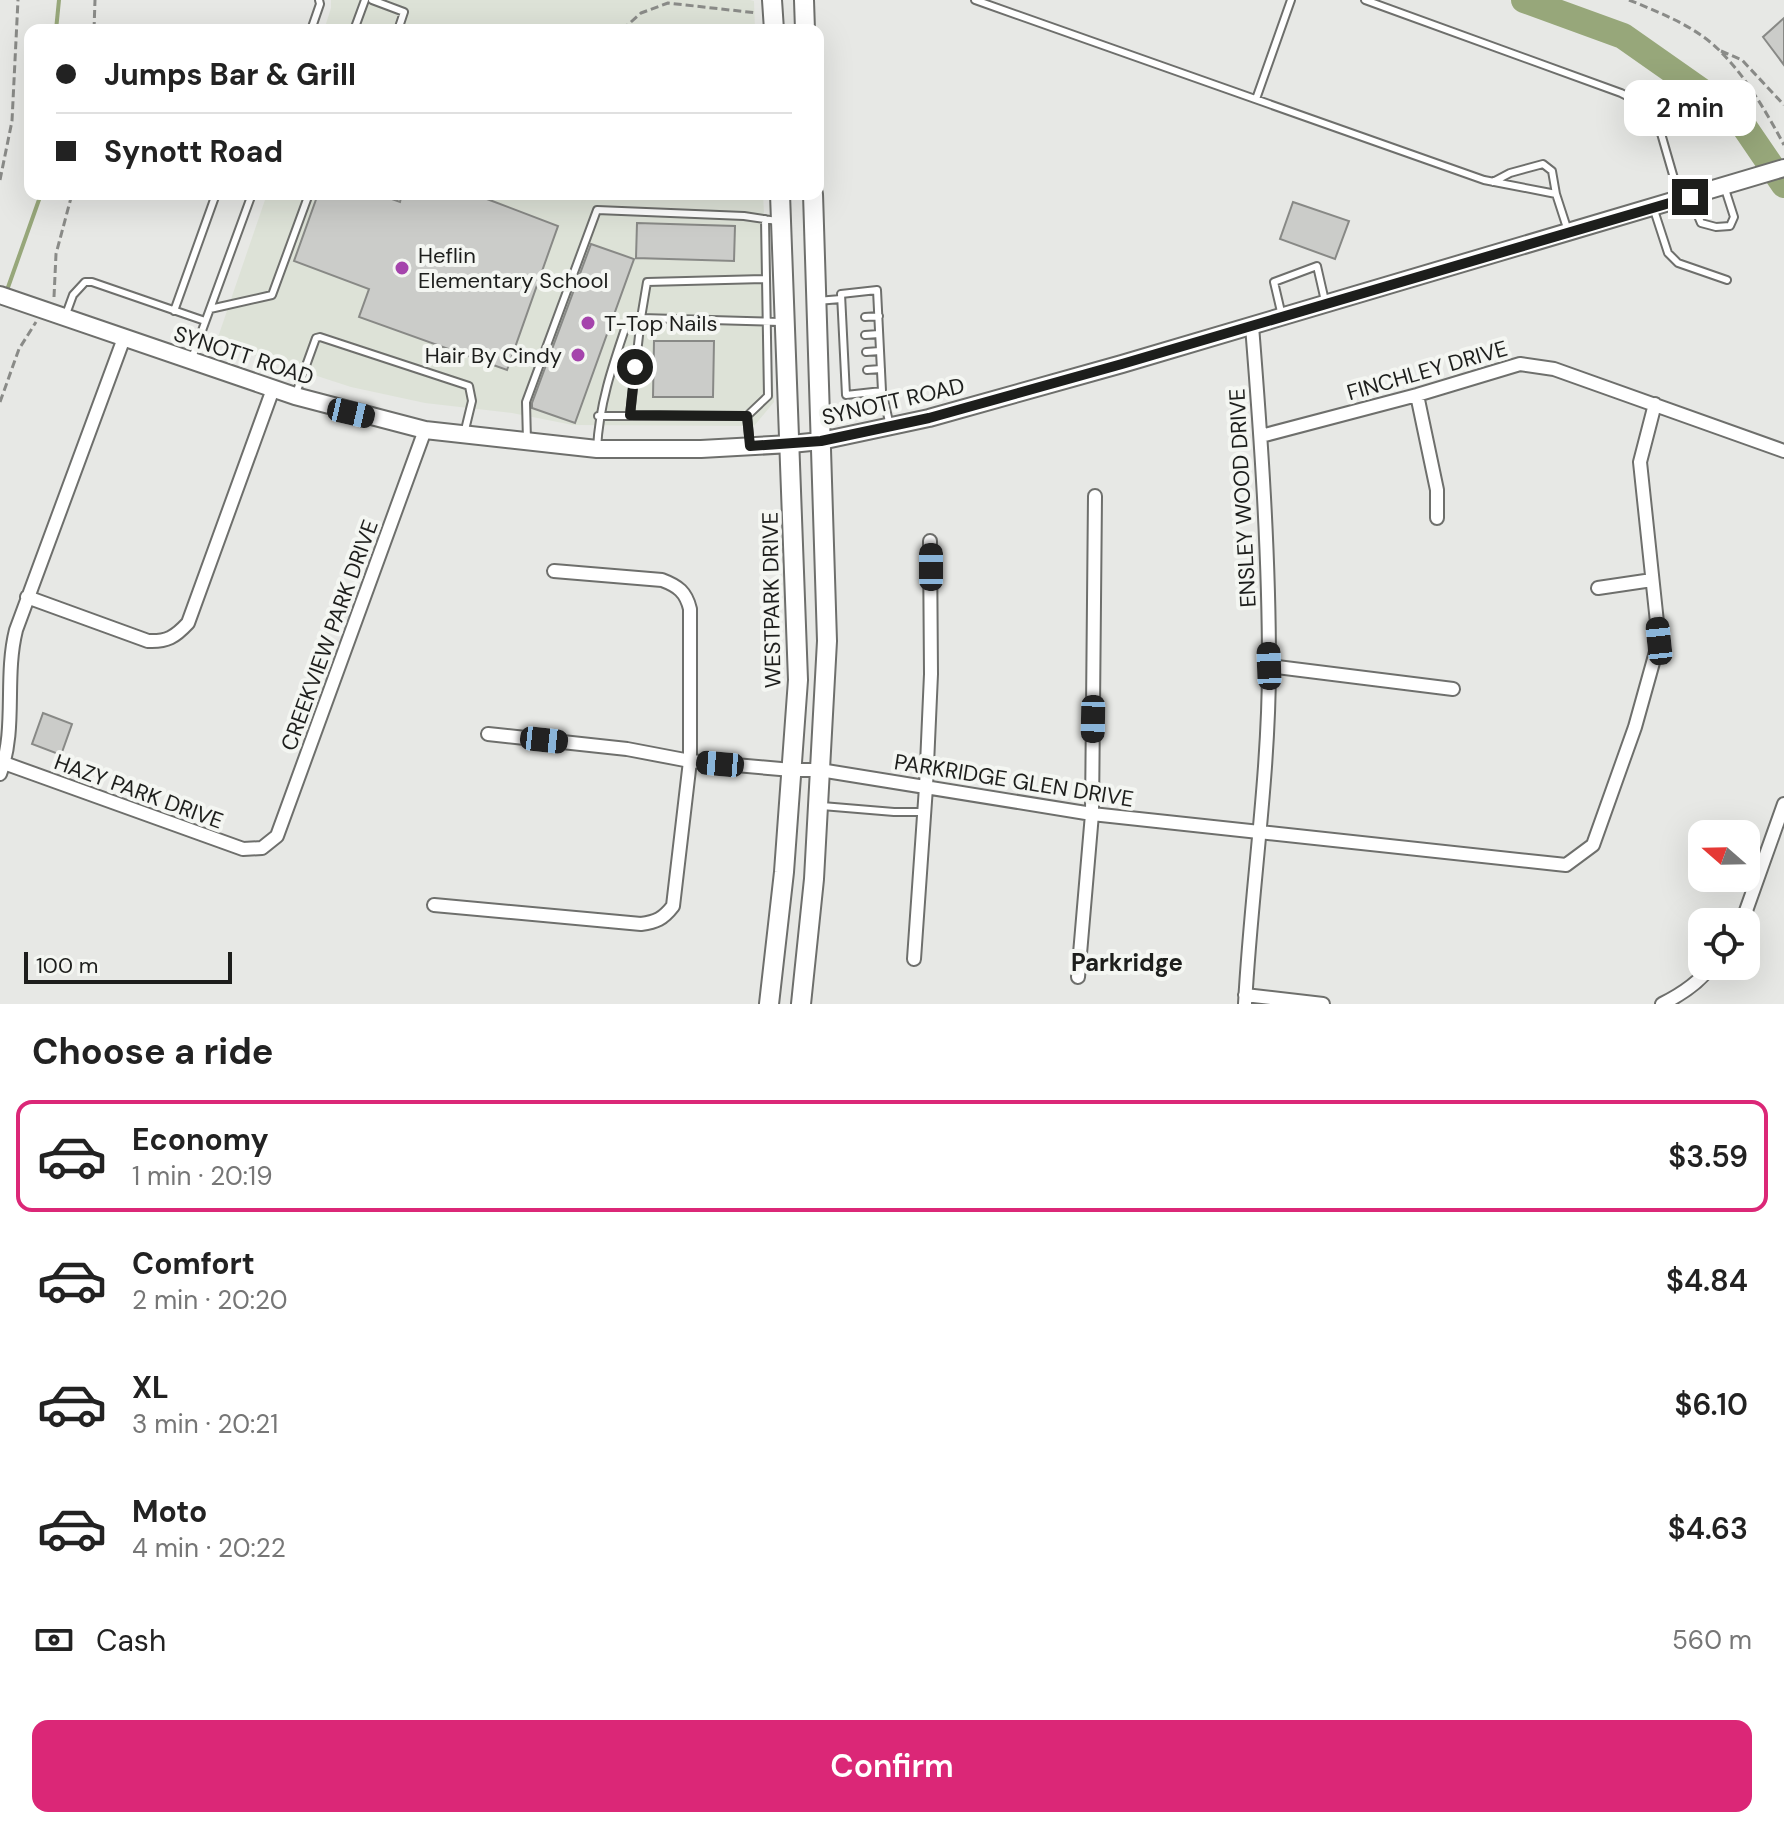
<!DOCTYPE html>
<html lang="en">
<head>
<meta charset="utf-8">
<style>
	:root { --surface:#fff; --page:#f6f6f6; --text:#222; --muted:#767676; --line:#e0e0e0; --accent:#db2777 }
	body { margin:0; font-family:"DM Sans",sans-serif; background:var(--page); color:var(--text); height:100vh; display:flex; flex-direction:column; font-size:30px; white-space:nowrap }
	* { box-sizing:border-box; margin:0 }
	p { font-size:26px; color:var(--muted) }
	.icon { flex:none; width:44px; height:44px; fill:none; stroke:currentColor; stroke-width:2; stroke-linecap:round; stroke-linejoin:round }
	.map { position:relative; height:1004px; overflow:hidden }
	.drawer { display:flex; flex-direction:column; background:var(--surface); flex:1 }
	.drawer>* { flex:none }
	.hud { position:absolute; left:24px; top:24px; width:800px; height:176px; border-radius:16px; box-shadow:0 8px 32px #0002; display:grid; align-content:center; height:176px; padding:0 32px; background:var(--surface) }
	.needle { width:52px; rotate:290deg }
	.buttons { position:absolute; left:1688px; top:820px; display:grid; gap:16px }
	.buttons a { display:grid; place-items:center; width:72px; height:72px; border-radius:16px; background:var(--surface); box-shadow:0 8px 32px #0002; font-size:40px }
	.scale { position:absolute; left:24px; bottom:20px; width:208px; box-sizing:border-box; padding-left:8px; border:4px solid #1d1e1c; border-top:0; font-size:22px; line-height:28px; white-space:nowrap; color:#1d1e1c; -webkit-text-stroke:6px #f4f6f2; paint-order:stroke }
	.end { position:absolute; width:36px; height:36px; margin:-18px; border:10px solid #1d1e1c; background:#fff; box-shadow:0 0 0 4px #fff }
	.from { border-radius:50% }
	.bubble { position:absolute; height:56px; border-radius:16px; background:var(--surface); box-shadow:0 8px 32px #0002; font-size:26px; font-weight:600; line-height:56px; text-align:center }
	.car { position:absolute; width:24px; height:48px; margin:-24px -12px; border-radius:10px; box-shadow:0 0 6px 2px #0007; background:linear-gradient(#222 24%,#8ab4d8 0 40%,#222 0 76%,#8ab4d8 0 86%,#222 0) }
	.hud b { display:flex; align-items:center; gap:28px; height:76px; font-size:30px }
	.hud b+b { border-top:2px solid var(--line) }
	.hud i { width:20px; height:20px; background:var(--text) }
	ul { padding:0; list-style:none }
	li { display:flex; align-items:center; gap:24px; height:112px; margin:0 16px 12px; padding:0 16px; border:4px solid transparent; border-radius:16px }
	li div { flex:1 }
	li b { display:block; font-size:30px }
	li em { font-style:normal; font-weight:600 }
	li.on { border-color:var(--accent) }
	li>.icon { width:72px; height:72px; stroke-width:1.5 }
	h2 { padding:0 32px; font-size:36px; line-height:96px }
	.pay { display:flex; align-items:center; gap:20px; height:88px; padding:0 32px; font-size:30px }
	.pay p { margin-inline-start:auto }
	.action { display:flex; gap:16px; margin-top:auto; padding:16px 32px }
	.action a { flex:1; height:92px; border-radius:16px; background:var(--accent); color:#fff; font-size:32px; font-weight:600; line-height:92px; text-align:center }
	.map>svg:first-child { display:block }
	.built { fill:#dde2d7 }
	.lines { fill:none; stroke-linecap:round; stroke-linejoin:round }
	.stream { stroke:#97a77a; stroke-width:4 }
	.river { stroke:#97a77a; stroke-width:26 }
	.building { fill:#cbccc9; stroke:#888986; stroke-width:2 }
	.service-casing { stroke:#6e6f6c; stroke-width:10 }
	.minor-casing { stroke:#6e6f6c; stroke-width:16 }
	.tertiary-casing { stroke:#6e6f6c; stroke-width:20 }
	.secondary-casing { stroke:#6e6f6c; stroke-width:22 }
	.path { stroke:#8a8b88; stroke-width:3; stroke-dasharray:8 4; stroke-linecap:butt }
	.service { stroke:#fff; stroke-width:6 }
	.minor { stroke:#fff; stroke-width:12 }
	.tertiary { stroke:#fff; stroke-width:16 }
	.secondary { stroke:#fff; stroke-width:18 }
	.route { stroke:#1d1e1c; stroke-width:10 }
	.poi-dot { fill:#a544ac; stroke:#f4f6f2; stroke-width:3 }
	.labels { text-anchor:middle; stroke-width:8; stroke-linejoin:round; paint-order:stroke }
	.poi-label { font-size:22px; fill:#1d1e1c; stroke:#f4f6f2; text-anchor:start }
	.street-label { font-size:22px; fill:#1d1e1c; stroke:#f4f6f2 }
	.neighbourhood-label { font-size:24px; font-weight:bold; fill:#1d1e1c; stroke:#f4f6f2 }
</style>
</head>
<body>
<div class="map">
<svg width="1784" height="1004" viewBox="0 0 1784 1004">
	<rect width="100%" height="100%" fill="#e7e8e5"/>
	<path class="built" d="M 331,0 L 750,0 L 754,1 L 755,30 L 324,30 L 331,8 Z
		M 267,194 L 763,194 L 774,402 L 754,426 L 573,425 L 512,413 L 425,403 L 351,387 L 216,343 Z"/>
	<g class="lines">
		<path class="stream" d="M 56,30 L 59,0
			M 6,293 L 41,194"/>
		<path class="river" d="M 1524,0 L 1623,36 L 1737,116 L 1784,185"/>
	</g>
	<path class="building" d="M 1784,18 L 1784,65 L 1763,37 Z
		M 318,194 L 378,194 L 400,202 L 402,194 L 488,194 L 487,199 L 558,226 L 507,370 L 359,317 L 369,289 L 294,261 Z
		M 1293,202 L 1349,221 L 1335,259 L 1280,239 Z
		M 637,223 L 735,226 L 734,261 L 636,258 Z
		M 591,244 L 634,259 L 575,423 L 532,408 L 532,403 Z
		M 654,341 L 714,341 L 713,397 L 653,397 Z
		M 43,713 L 72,724 L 61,755 L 32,744 Z"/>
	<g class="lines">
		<g class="service-casing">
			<path id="service" d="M 372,0 L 404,12 L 398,30
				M 975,0 L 1484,180 L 1556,194 L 1568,231
				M 1365,0 L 1621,93 L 1639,102 L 1658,123 L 1680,199
				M 311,30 L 320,4 L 319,0
				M 354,30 L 365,0
				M 1256,99 L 1291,0
				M 1493,182 L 1510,173 L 1543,164 L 1552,171 L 1556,194
				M 1690,197 L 1701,223 L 1716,227 L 1730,226 L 1734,217 L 1725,189
				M 1653,207 L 1668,253 L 1678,263 L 1727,280
				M 817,301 L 841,299
				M 210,309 L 272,295 L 309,194
				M 174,311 L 216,194
				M 1282,316 L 1274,282 L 1317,266 L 1325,301
				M 65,317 L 73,295 L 85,282 L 92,282 L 205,321
				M 865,317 L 879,316
				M 865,335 L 879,334
				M 866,352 L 880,351
				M 192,358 L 252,194
				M 867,370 L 881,369
				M 882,391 L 846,395 L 841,294 L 877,290 L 882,391 L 890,426
				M 295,396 L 316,338 L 320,337 L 469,386 L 472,401 L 464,434
				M 630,415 L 641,318 L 647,282 L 765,279
				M 598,416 L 747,416 L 750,446
				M 747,416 L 768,396 L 765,219
				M 527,441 L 526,402 L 597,210 L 744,216 L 777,221
				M 597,449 C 599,405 612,367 626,326 L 641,318 L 781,322
				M 822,806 L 894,812 L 925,812"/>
		</g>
		<g class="minor-casing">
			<path id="minor" d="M 1417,395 L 1437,490 L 1437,518
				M 1261,436 L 1417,395 L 1520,364 L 1554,369 L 1784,451
				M 1598,588 L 1652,580
				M 27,597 L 148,641 C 167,642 175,637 188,623 L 273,389
				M 1269,666 L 1453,689
				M 488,734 L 627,749 L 690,761 L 792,770 L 820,770 L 1092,814 L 1566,865 L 1593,845 L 1635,727 L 1659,641 L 1640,462 L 1655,404
				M 4,763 L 243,849 L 262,848 L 277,836 L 425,430
				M 0,774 C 17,729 4,678 16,630 L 124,338
				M 434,905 L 641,924 C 656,922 663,919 673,906 L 690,761 L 690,609 C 686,592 678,586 662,580 L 554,571
				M 1742,922 L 1784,804
				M 914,959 L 926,787 L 931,674 L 930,541
				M 1078,977 L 1092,814 L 1095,496
				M 1245,995 L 1323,1004
				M 1245,1004 C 1251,891 1269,779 1269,665 C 1269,552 1261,438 1252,326
				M 1662,1004 C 1680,995 1699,983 1711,966"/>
		</g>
		<g class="tertiary-casing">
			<path id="tertiary" d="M 0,295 L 295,396 L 425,430 L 597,449 L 701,449 L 791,444 L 821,441 L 929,418 L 1122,364 L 1784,168"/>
		</g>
		<g class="secondary-casing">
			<path id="secondary" d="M 772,0 L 774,30
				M 804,0 L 805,30
				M 769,1004 L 784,872 L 798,680 L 780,194
				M 801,1004 L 814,879 L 827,641 L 813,194"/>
		</g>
		<path class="path" d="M 1629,0 C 1661,13 1697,27 1721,52 C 1746,77 1767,113 1784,145
			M 94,30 L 95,0
			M 622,30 L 641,13 L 668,3 L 757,13
			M 1721,51 L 1742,60 L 1784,105
			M 0,180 L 12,121 L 18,0
			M 54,297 L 56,254 L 72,194
			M 0,402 L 19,349 L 36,322"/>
		<use href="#service" class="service"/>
		<use href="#minor" class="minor"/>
		<use href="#tertiary" class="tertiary"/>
		<use href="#secondary" class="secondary"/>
	</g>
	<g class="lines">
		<path class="route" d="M 635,367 L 630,415 L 747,416 L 750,446 L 821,441 L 929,418 L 1122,364 L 1690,197"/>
	</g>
	<g class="poi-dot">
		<circle cx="402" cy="268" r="8"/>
		<circle cx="588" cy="323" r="8"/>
		<circle cx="578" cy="355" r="8"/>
	</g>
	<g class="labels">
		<g class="poi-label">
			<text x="418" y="263">Heflin<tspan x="418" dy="25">Elementary School</tspan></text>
			<text x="604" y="331">T-Top Nails</text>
			<text x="562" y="363" text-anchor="end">Hair By Cindy</text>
		</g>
		<g class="street-label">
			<text transform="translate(244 355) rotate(18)" y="8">SYNOTT ROAD</text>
			<text transform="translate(1427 370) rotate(-16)" y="8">FINCHLEY DRIVE</text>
			<text transform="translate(893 401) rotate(-13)" y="8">SYNOTT ROAD</text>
			<text transform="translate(1242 498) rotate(-93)" y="8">ENSLEY WOOD DRIVE</text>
			<text transform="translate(771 600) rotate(-91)" y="8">WESTPARK DRIVE</text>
			<text transform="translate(329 635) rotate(-70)" y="8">CREEKVIEW PARK DRIVE</text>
			<text transform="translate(1014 780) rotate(9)" y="8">PARKRIDGE GLEN DRIVE</text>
			<text transform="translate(139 791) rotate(20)" y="8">HAZY PARK DRIVE</text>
		</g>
		<g class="neighbourhood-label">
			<text x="1127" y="971">Parkridge</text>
		</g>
	</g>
</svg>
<div class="buttons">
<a><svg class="needle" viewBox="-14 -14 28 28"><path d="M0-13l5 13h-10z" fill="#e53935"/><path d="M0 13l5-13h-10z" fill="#767676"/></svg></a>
<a><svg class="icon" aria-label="locate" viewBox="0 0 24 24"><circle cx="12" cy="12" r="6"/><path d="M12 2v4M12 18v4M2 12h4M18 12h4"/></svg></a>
</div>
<div class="scale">100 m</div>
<i class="end from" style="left:635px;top:367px"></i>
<i class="end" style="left:1690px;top:197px"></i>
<div class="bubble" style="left:1624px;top:80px;width:132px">2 min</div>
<i class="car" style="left:351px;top:413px;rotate:103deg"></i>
<i class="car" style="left:931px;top:567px;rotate:0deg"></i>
<i class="car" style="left:1659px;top:641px;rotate:354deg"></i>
<i class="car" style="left:1269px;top:666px;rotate:358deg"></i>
<i class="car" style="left:1093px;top:719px;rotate:181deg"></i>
<i class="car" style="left:544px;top:740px;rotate:96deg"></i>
<i class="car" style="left:720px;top:764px;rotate:275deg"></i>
<div class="hud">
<b><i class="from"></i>Jumps Bar &amp; Grill</b>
<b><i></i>Synott Road</b>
</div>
</div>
<section class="drawer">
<h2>Choose a ride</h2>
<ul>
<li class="on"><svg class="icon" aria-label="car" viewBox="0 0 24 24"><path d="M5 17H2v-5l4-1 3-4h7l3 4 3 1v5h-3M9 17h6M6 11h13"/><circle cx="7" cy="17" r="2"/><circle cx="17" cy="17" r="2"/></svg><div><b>Economy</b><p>1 min · 20:19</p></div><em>$3.59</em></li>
<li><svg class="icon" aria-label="car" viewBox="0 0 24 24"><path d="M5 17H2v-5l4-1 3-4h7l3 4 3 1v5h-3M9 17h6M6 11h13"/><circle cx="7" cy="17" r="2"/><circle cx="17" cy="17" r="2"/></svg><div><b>Comfort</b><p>2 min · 20:20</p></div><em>$4.84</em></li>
<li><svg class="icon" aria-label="car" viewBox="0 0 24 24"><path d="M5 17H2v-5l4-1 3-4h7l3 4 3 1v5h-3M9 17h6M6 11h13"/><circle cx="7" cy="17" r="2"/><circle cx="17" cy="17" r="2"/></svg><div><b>XL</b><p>3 min · 20:21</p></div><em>$6.10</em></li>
<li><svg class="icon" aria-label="car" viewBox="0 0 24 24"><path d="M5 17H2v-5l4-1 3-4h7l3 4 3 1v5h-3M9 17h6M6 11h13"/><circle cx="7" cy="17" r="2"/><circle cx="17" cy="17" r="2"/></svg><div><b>Moto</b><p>4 min · 20:22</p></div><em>$4.63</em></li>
</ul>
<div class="pay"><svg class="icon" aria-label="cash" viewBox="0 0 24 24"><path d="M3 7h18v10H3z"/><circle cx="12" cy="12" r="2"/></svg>Cash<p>560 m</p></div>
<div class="action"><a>Confirm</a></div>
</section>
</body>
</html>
